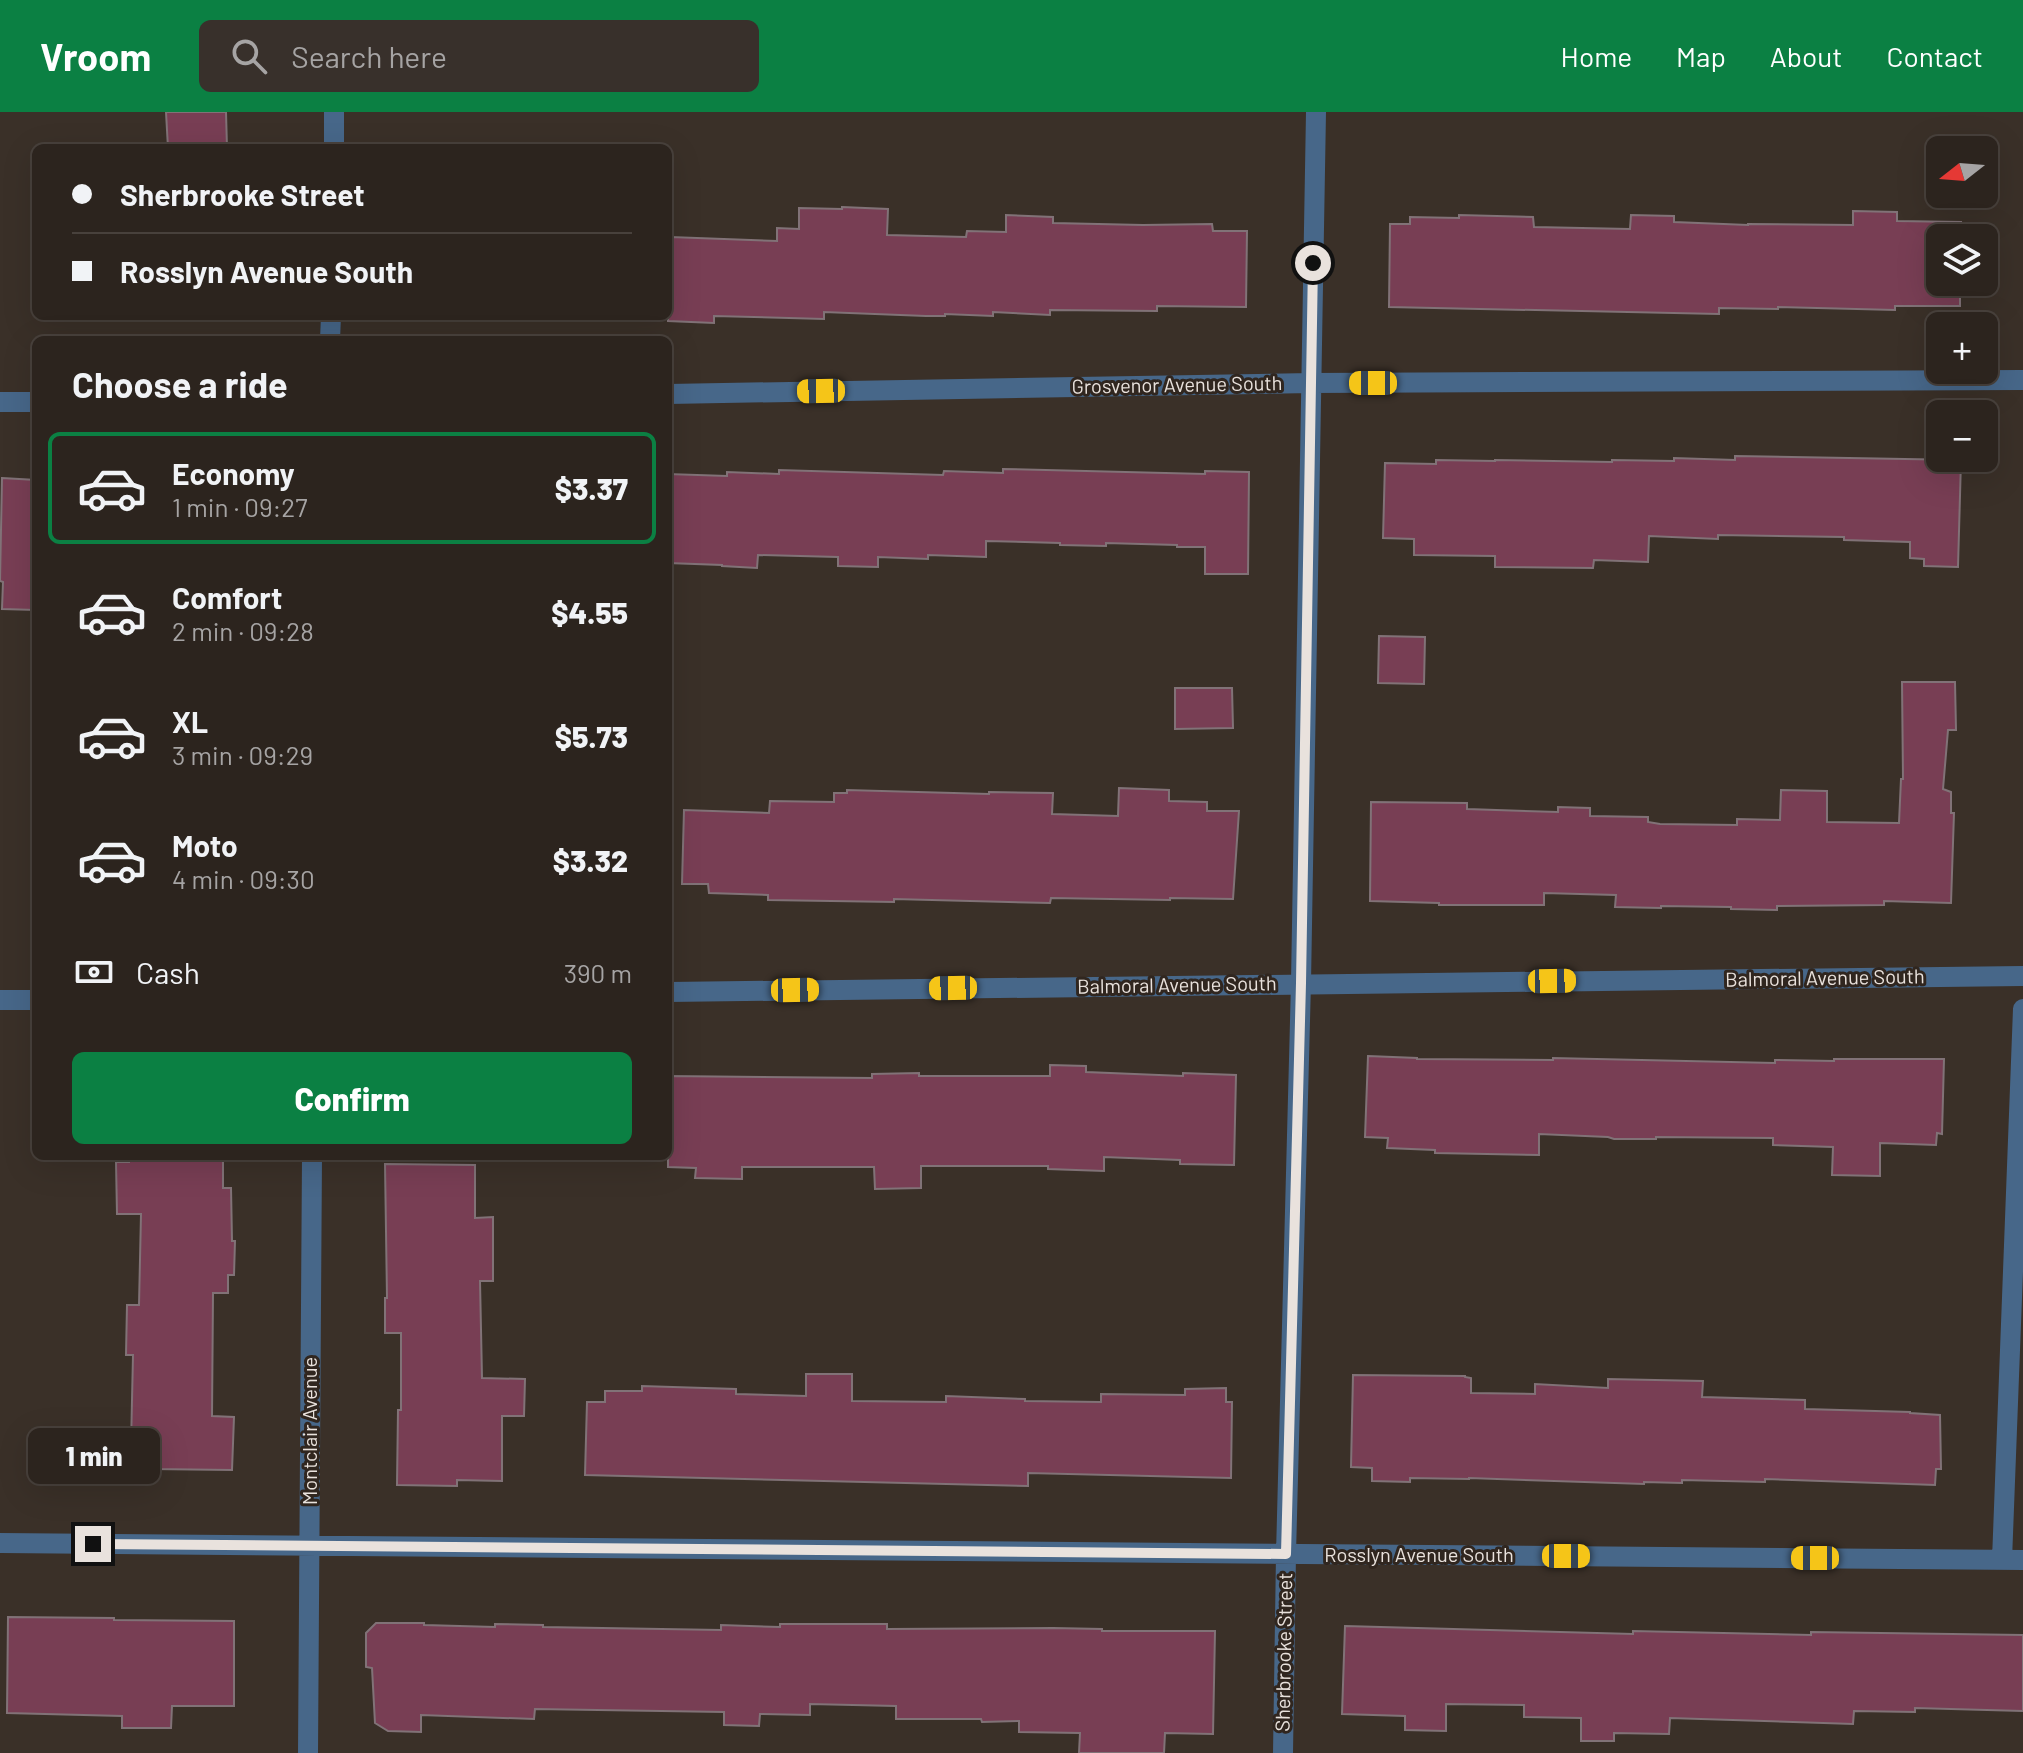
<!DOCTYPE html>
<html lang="en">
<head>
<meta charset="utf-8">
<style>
	:root { --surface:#2c241e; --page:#38302b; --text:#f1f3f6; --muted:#a6a4a4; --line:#48413c; --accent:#0b8043 }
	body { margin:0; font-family:Barlow,sans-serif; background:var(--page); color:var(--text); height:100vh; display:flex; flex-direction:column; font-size:30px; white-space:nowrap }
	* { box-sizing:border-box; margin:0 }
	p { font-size:26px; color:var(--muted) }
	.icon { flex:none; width:44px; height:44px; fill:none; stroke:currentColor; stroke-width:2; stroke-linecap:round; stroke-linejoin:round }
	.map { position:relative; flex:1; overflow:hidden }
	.sheet { position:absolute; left:32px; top:224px; width:640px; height:824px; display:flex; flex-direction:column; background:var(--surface); border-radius:12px; box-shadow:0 8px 32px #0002,0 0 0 2px var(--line) }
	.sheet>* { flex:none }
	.top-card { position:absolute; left:32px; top:32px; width:640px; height:176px; border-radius:12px; box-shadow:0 8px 32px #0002,0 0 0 2px var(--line); display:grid; align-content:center; height:176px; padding:0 40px; background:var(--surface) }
	.needle { width:52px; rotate:253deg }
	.buttons { position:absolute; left:1926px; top:24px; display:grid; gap:16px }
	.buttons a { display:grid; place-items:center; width:72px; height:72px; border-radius:12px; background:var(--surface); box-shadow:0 8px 32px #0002,0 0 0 2px var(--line); font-size:40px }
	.end { position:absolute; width:36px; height:36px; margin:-18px; border:10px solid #e9e2dd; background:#111; box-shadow:0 0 0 4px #111 }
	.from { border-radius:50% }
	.bubble { position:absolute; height:56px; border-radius:12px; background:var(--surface); box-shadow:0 8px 32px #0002,0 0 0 2px var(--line); font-size:26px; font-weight:800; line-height:56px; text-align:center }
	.car { position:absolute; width:24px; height:48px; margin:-24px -12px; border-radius:10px; box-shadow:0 0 6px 2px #0007; background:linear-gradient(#f5c518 24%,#345 0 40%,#f5c518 0 76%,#345 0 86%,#f5c518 0) }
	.top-card b { display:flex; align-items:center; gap:28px; height:76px; font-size:30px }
	.top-card b+b { border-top:2px solid var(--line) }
	.top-card i { width:20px; height:20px; background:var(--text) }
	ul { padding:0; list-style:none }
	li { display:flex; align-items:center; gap:24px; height:112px; margin:0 16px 12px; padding:0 24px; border:4px solid transparent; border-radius:12px }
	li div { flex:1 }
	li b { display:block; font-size:30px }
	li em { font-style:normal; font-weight:800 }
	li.active { border-color:var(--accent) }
	li>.icon { width:72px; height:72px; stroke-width:1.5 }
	h2 { padding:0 40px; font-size:36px; line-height:96px }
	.pay { display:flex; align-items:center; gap:20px; height:88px; padding:0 40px; font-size:30px }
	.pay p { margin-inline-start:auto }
	.button { display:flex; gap:16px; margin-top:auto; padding:16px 40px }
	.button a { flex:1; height:92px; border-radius:12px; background:var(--accent); color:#fff; font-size:32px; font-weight:800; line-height:92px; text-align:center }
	header { display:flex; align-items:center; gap:48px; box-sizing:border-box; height:112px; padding:0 40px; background:var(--accent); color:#fff }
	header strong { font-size:38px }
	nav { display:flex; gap:44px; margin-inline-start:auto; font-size:28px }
	.search { width:560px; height:72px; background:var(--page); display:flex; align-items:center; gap:20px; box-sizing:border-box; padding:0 28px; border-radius:12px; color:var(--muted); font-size:30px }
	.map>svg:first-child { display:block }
	.building { fill:#783e54; stroke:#817277; stroke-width:2 }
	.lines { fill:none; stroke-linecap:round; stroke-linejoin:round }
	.minor { stroke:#476789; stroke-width:20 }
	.route { stroke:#e9e2dd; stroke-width:10 }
	.labels { text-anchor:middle; stroke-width:6; stroke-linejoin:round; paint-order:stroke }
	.street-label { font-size:20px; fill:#e9e2dd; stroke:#30261f }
</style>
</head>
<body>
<header>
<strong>Vroom</strong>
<div class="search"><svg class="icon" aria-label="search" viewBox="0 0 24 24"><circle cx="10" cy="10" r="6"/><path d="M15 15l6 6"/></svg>Search here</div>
<nav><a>Home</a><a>Map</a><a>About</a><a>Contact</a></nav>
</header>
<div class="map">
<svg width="2023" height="1641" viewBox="0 0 2023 1641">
	<rect width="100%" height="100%" fill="#3a3028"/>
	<path class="building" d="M 166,0 L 226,0 L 227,36 L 168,36 Z
		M 842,95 L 888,97 L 887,123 L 966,125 L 967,119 L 1006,120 L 1006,103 L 1053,105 L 1053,111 L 1143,113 L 1212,112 L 1213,119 L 1247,119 L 1246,195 L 1157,194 L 1157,199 L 1050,198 L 1050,203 L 993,200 L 993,204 L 945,202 L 945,204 L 926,204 L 824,200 L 824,207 L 714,204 L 714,211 L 668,209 L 671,125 L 777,129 L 777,116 L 799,117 L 799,96 L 842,97 Z
		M 1853,99 L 1897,100 L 1897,109 L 1961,110 L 1960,126 L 1940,126 L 1940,170 L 1960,170 L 1960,194 L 1895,194 L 1895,198 L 1778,195 L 1778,197 L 1719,196 L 1719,202 L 1389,195 L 1390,112 L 1410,112 L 1410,105 L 1459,106 L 1459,103 L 1533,105 L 1534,115 L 1630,117 L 1631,103 L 1674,104 L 1674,110 L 1748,113 L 1748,112 L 1853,113 Z
		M 1735,344 L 1961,348 L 1958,455 L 1924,454 L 1924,447 L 1910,446 L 1910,430 L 1844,428 L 1844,425 L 1718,423 L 1718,427 L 1649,424 L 1648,450 L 1594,448 L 1593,456 L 1495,455 L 1495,444 L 1414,443 L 1414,427 L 1383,426 L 1385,351 L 1436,352 L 1436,348 L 1495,349 L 1495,348 L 1612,350 L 1612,348 L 1674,349 L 1674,346 L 1735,348 Z
		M 1003,357 L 1205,362 L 1205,359 L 1249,360 L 1248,462 L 1205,462 L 1205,435 L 1177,435 L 1177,433 L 1106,431 L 1106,434 L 1060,433 L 1060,431 L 986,429 L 986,445 L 928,443 L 928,447 L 878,445 L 878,455 L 838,454 L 838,445 L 758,443 L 757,456 L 722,454 L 722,453 L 668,451 L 668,362 L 727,364 L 727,360 L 779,362 L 779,358 L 943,363 L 944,359 L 1003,361 Z
		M 2,366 L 36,368 L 36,498 L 2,497 L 3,470 L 0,469 Z
		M 1379,524 L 1425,525 L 1424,572 L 1378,571 Z
		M 1902,570 L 1955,570 L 1956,618 L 1948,618 L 1943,677 L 1951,680 L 1951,701 L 1954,701 L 1951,791 L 1884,789 L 1884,793 L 1777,794 L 1777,798 L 1731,797 L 1731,795 L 1661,794 L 1661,796 L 1615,795 L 1616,783 L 1544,781 L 1544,793 L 1439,793 L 1439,791 L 1370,789 L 1371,690 L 1467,691 L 1467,697 L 1558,700 L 1558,695 L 1590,696 L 1590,704 L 1648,705 L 1648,710 L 1660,712 L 1737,713 L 1737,707 L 1780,708 L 1781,678 L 1827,679 L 1827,710 L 1899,711 L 1901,667 L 1903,667 Z
		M 1175,576 L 1232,576 L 1233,616 L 1175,617 Z
		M 1119,676 L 1169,678 L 1169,689 L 1207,690 L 1207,699 L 1239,699 L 1233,787 L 1170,786 L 1170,788 L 1051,786 L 1050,791 L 894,787 L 894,790 L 768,788 L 768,783 L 709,781 L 708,772 L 682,772 L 684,698 L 769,701 L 770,689 L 834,690 L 834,681 L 847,681 L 847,678 L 989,682 L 989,680 L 1053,681 L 1052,702 L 1118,704 Z
		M 1368,944 L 1417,946 L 1417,947 L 1553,948 L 1553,946 L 1775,951 L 1775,948 L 1834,949 L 1834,947 L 1944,947 L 1942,1022 L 1937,1021 L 1936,1033 L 1880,1031 L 1880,1064 L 1832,1063 L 1833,1035 L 1773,1033 L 1773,1026 L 1656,1025 L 1656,1027 L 1614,1027 L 1608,1025 L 1539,1022 L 1539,1043 L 1435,1041 L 1435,1038 L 1387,1036 L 1388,1026 L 1365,1025 Z
		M 1050,953 L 1086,954 L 1086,960 L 1183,964 L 1183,961 L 1236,963 L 1234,1053 L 1180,1052 L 1180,1048 L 1104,1045 L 1104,1059 L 1048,1057 L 1048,1054 L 921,1054 L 921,1076 L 875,1077 L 874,1055 L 742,1055 L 742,1067 L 695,1066 L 696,1056 L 668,1055 L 668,964 L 872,966 L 872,962 L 919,961 L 919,964 L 1050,964 Z
		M 129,1044 L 223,1044 L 223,1076 L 231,1076 L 232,1129 L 235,1129 L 234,1163 L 228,1163 L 228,1181 L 213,1181 L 212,1304 L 234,1305 L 232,1358 L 151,1357 L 152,1334 L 131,1334 L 133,1243 L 126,1243 L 127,1193 L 139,1193 L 141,1102 L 117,1102 L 116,1050 L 129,1050 Z
		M 385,1052 L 475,1053 L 475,1106 L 493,1105 L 493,1169 L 480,1169 L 482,1266 L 525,1267 L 524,1304 L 502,1304 L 502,1369 L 457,1368 L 457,1374 L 397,1373 L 398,1298 L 401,1298 L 401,1221 L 385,1221 L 385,1186 L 387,1186 Z
		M 806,1262 L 852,1262 L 852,1289 L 946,1290 L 946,1284 L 1025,1287 L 1025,1289 L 1101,1290 L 1101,1282 L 1185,1283 L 1185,1277 L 1226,1276 L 1226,1290 L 1232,1290 L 1231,1366 L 1028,1361 L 1028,1374 L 585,1363 L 587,1290 L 605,1290 L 605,1279 L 642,1279 L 642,1274 L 736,1277 L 736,1282 L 806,1284 Z
		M 1353,1263 L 1465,1264 L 1465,1265 L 1471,1266 L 1471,1281 L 1535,1282 L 1535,1272 L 1608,1276 L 1608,1267 L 1703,1269 L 1702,1285 L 1805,1288 L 1805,1297 L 1910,1300 L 1910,1301 L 1940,1303 L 1941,1357 L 1936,1357 L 1935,1373 L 1765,1367 L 1765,1370 L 1682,1368 L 1682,1371 L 1644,1370 L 1644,1372 L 1469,1366 L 1469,1367 L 1410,1366 L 1410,1370 L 1372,1369 L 1372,1356 L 1351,1355 Z
		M 8,1505 L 114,1506 L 114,1508 L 234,1509 L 234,1594 L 172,1594 L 171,1616 L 122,1616 L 122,1604 L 7,1601 Z
		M 376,1511 L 424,1511 L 424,1513 L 495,1515 L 495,1512 L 543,1513 L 543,1515 L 721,1518 L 721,1513 L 780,1515 L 780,1512 L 887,1512 L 887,1517 L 1053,1516 L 1102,1517 L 1102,1519 L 1215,1519 L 1213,1622 L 1165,1621 L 1164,1641 L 1079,1641 L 1080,1621 L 1019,1620 L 1019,1609 L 982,1610 L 981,1607 L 896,1607 L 896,1594 L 810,1592 L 810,1603 L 760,1602 L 759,1614 L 724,1613 L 724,1600 L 535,1597 L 534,1607 L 421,1603 L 421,1620 L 388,1619 L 375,1611 L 372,1556 L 366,1555 L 366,1521 Z
		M 1345,1514 L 1633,1522 L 1633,1519 L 1811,1523 L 1811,1520 L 2023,1523 L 2023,1599 L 1915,1596 L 1915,1600 L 1854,1599 L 1853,1612 L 1670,1606 L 1669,1622 L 1614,1621 L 1614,1629 L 1581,1629 L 1581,1606 L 1524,1605 L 1524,1593 L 1446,1592 L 1446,1619 L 1405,1618 L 1405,1604 L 1342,1602 Z"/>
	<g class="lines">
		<path class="minor" d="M 334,36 L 334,0
			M 330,228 L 331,204
			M 668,282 L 1311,271 L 2023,268
			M 0,290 L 36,290
			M 668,880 L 2023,864
			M 0,888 L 36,888
			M 0,1431 L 2023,1448
			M 2002,1448 L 2023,897
			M 308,1641 L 312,1044
			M 1283,1641 L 1286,1442 L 1301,871 L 1316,0"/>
	</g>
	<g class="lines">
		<path class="route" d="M 93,1432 L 1286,1442 L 1301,871 L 1313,151"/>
	</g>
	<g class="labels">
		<g class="street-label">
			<text transform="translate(1177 273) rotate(-1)" y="7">Grosvenor Avenue South</text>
			<text transform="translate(1825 866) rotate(-1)" y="7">Balmoral Avenue South</text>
			<text transform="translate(1177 873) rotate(-1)" y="7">Balmoral Avenue South</text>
			<text transform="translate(310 1319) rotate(-90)" y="7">Montclair Avenue</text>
			<text x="1419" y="1450">Rosslyn Avenue South</text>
			<text transform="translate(1284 1540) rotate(-89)" y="7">Sherbrooke Street</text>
		</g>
	</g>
</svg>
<div class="buttons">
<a><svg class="needle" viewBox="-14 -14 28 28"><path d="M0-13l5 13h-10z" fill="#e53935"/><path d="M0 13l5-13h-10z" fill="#a6a4a4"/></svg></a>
<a><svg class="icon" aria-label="layers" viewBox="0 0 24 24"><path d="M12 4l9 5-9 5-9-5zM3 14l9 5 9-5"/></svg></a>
<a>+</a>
<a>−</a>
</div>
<i class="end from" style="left:1313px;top:151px"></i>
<i class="end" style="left:93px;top:1432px"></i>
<div class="bubble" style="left:28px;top:1316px;width:132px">1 min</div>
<i class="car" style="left:1373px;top:271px;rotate:270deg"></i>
<i class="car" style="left:821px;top:279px;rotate:269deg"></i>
<i class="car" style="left:1552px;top:869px;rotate:89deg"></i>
<i class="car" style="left:953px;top:876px;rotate:269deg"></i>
<i class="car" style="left:795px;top:878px;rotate:89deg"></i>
<i class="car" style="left:1566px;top:1444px;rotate:90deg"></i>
<i class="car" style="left:1815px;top:1446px;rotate:270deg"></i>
<div class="top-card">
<b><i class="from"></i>Sherbrooke Street</b>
<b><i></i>Rosslyn Avenue South</b>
</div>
<section class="sheet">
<h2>Choose a ride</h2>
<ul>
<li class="active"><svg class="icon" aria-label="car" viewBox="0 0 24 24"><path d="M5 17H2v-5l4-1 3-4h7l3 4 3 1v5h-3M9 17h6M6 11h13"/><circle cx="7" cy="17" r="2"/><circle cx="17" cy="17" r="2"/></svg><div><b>Economy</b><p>1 min · 09:27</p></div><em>$3.37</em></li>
<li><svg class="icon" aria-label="car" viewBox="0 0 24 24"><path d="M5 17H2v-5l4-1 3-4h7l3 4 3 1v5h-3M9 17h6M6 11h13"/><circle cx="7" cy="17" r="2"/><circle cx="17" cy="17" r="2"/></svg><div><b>Comfort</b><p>2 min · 09:28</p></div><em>$4.55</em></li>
<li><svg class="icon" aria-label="car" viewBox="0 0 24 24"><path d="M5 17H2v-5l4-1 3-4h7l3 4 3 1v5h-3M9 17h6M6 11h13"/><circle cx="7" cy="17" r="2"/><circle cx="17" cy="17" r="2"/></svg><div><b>XL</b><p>3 min · 09:29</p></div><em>$5.73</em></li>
<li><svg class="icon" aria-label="car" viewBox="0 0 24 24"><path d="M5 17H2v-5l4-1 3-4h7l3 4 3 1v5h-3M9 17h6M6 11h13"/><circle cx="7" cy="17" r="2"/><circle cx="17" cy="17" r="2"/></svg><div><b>Moto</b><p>4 min · 09:30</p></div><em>$3.32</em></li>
</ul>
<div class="pay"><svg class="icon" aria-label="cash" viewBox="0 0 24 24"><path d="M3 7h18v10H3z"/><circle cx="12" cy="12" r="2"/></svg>Cash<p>390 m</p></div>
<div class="button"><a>Confirm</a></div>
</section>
</div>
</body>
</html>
